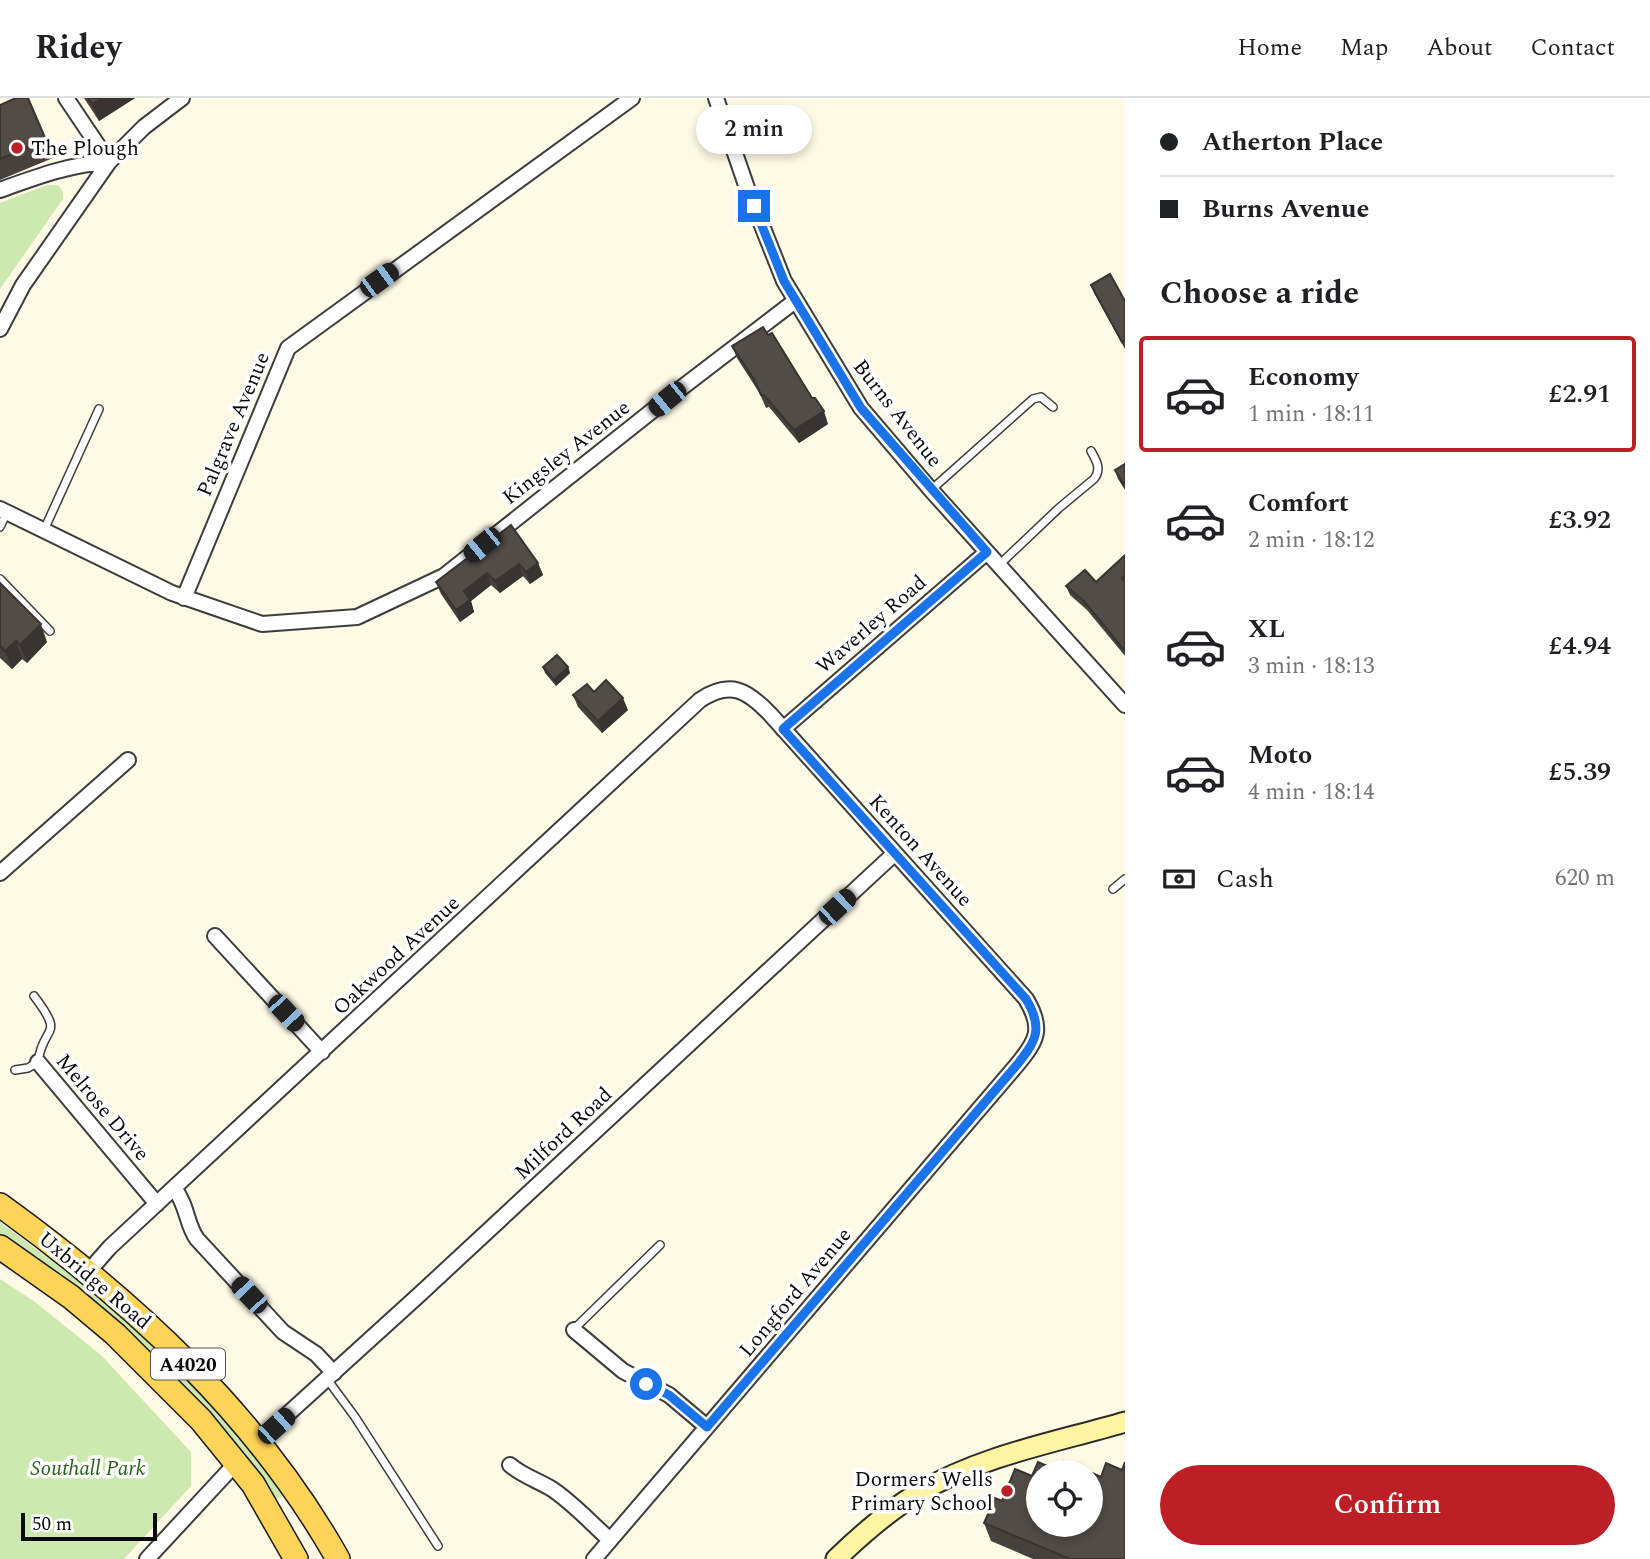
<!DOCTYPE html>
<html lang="en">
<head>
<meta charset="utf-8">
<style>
	:root { --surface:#fff; --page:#f6f6f6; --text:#202124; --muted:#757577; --line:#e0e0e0; --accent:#bd1f27 }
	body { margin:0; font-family:Spectral,serif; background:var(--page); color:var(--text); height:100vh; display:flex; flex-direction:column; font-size:26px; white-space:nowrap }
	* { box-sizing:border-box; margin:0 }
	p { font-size:23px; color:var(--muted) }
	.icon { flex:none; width:38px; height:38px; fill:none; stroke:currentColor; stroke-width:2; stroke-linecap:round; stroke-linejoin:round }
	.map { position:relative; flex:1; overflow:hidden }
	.drawer { display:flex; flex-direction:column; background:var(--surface); width:525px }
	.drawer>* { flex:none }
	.banner { display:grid; align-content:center; height:154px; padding:0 35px; background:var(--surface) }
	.tools { position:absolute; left:1026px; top:1362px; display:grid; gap:14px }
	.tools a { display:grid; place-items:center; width:77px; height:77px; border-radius:50%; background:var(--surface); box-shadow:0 4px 10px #0003; font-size:35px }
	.scale { position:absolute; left:21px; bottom:18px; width:136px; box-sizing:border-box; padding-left:7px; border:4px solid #0a0a0a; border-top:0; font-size:19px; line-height:24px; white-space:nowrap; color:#0a0a0a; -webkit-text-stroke:5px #fff; paint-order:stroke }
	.end { position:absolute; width:32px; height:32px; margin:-16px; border:9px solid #1a73e8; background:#fff; box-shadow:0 0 0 4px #fff }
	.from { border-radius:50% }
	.bubble { position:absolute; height:49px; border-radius:24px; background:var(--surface); box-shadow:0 4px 10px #0003; font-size:23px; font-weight:600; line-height:49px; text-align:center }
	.car { position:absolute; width:21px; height:42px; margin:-21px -10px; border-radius:9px; box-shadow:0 0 5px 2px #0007; background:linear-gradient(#222 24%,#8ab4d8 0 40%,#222 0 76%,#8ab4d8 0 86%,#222 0) }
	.banner b { display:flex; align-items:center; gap:24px; height:66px; font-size:26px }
	.banner b+b { border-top:2px solid var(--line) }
	.banner i { width:18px; height:18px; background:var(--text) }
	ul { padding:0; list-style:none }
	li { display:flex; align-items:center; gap:21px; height:116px; margin:0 14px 10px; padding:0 21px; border:4px solid transparent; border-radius:7px }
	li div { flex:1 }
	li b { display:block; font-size:26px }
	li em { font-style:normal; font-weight:600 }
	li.current { border-color:var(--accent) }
	li>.icon { width:63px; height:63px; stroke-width:1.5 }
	h2 { padding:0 35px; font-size:32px; line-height:84px }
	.pay { display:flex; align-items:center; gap:18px; height:77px; padding:0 35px; font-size:26px }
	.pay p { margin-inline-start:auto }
	.action { display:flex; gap:14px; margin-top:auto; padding:14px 35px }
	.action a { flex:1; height:80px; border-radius:42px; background:var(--accent); color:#fff; font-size:28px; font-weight:600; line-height:80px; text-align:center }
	header { display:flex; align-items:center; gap:42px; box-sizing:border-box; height:98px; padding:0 35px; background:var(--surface); border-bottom:2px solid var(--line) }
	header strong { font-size:33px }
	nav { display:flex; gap:38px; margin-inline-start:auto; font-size:24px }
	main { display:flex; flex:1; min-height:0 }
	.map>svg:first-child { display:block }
	.green { fill:#cee9b0 }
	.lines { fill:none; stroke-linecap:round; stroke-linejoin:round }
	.lane-casing { stroke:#3d3d3d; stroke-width:10 }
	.street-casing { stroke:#3d3d3d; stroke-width:18 }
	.secondary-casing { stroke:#2c2c2c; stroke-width:23 }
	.primary-casing { stroke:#1b1b1b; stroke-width:26 }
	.lane { stroke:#fff; stroke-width:7 }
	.street { stroke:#fff; stroke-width:14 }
	.secondary { stroke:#fff4a1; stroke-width:19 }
	.primary { stroke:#fed458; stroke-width:23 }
	.wall { fill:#47403c }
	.shaded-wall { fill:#393431 }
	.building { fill:#524b46; stroke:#393431; stroke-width:2 }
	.route { stroke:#1a73e8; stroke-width:9 }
	.poi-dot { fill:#bd1f27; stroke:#fff; stroke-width:2.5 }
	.labels { text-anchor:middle; stroke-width:7; stroke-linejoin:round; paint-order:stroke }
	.shield { fill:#fff; stroke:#545454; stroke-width:2 }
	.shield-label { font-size:19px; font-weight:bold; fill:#0a0a0a }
	.poi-label { font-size:21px; fill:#0a0a0a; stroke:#fff; text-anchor:start }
	.street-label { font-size:21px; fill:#0a0a0a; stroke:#fff }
	.park-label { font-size:21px; font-style:italic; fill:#296219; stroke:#fff }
</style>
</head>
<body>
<header>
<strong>Ridey</strong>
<nav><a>Home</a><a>Map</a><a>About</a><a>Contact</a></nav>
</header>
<main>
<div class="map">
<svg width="1125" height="1461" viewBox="0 0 1125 1461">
	<rect width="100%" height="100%" fill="#fffae6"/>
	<path class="green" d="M 47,87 L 58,87 L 63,94 L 63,101 L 0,191 L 0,105 Z
		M 0,1124 C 49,1161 100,1198 145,1241 C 196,1289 241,1342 284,1397 L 274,1403 C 232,1349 191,1289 140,1244 C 96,1205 47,1171 0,1136 Z
		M 0,1181 L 35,1204 L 101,1257 L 191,1354 L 191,1388 L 124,1461 L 0,1461 Z"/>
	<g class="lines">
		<g class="lane-casing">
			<path id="lane" d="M 931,392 L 1033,301 L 1041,299 L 1053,309
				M 0,429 L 7,414
				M 44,432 L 99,311
				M 999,467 L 1059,410 L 1094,381 C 1102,371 1096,362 1091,353
				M 0,481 L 50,533
				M 1113,791 L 1125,781
				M 15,972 L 28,970 L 38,964 C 43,926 66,940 34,898
				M 574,1231 L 660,1147
				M 327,1281 L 355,1319 L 438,1448"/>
		</g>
		<g class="street-casing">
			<path id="street" d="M 66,0 L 109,64
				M 716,0 L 747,90 L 784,183 L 861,310 L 931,392 L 1125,607
				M 0,92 C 36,79 70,66 109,64
				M 0,231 L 23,187 L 109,64 L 144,29 L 182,0
				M 0,411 L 172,495 L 262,526 L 357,519 L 444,478 L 667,301 L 795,203
				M 184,500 L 288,250 L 632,0
				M 783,631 L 987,454
				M 0,775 L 128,662
				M 215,838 L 322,954
				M 38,964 L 157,1106
				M 174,1090 C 188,1108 186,1126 197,1141 L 283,1234 L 316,1256 L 334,1275
				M 88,1174 L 110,1149 L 700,602 C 730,582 747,592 770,616 L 1026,901 C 1044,931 1037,943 1016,968 L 594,1461
				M 574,1232 L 623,1273 L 669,1297 L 707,1329
				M 258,1343 L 420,1196 L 895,755
				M 510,1367 C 523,1378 537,1382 552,1391 C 573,1405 591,1425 610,1442
				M 147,1461 L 237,1364"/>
		</g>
		<g class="secondary-casing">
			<path id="secondary" d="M 836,1461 C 862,1436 889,1412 920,1394 C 983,1357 1057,1344 1125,1324"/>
		</g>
		<g class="primary-casing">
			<path id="primary" d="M 0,1107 C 133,1203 257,1317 338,1461
				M 0,1149 L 71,1199 L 115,1236 L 201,1322 L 253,1386 L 296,1461"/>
		</g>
		<use href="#lane" class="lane"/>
		<use href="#street" class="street"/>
		<use href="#secondary" class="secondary"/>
		<use href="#primary" class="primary"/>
	</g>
	<path class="wall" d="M 84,0 L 135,0 L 99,23 Z
		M 0,7 L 46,42 L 53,60 L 0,82 Z
		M 1091,187 L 1125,203 L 1125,251 L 1094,195 Z
		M 732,248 L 828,326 L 799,345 L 769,309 L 766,310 L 760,296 L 737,260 Z
		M 1125,366 L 1125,392 L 1118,381 L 1115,372 Z
		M 511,427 L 538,465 L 543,477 L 530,486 L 523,478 L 500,495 L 491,487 L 471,503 L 474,514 L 460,524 L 441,496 L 436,484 Z
		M 1125,457 L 1125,558 L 1087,512 L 1070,497 L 1066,488 L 1096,484 Z
		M 0,485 L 47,544 L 27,565 L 22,561 L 12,571 L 0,560 Z
		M 543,569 L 568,569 L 570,575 L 556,588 L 545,575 Z
		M 594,594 L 628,612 L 602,635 L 578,609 L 573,597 Z
		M 1122,1372 L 1125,1461 L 1033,1461 L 991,1443 L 984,1425 L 1002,1403 L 1032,1378 L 1059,1373 L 1101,1379 Z"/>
	<path class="shaded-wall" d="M 103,0 L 135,0 L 99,23 L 92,6 Z
		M 824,313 L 828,326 L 799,345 L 794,332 Z
		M 538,465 L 543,477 L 530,486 L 526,474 Z
		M 519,466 L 523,478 L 500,495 L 495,483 Z
		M 487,475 L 491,487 L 471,503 L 474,514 L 460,524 L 456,512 L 464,493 Z
		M 41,526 L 47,544 L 27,565 L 20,547 Z
		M 16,543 L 22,561 L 12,571 L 5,553 Z
		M 568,569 L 570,575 L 556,588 L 554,582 Z
		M 623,600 L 628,612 L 602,635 L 598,623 Z"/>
	<path class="building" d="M 16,0 L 28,0 L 46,42 L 0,61 L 0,7 Z
		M 88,0 L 103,0 L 92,6 Z
		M 1110,176 L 1125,203 L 1125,242 L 1122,244 L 1091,187 Z
		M 763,229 L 768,237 L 772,235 L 812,300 L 815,300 L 824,313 L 794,332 L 764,297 L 761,297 L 755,283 L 732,248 Z
		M 1125,366 L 1125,388 L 1115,372 Z
		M 511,427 L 538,465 L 526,474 L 519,466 L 495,483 L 487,475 L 464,493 L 470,502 L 456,512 L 436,484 Z
		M 1125,457 L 1125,478 L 1122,480 L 1125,484 L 1125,553 L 1084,503 L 1066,488 L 1085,472 L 1096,484 Z
		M 0,485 L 41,526 L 20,547 L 16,543 L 5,553 L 0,548 Z
		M 557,557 L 568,569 L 554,582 L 543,569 Z
		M 606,582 L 623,600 L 598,623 L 573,597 L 587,586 L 594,594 Z
		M 1064,1363 L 1089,1374 L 1038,1374 L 1038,1426 L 1090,1426 L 1090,1374 L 1101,1379 L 1106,1365 L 1122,1372 L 1125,1364 L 1125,1461 L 1070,1461 L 984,1425 L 995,1400 L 1002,1403 L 1015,1371 L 1032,1378 L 1038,1364 L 1059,1373 Z"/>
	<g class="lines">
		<path class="route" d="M 646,1286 L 669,1297 L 707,1329 L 1016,968 C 1036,943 1044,931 1026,901 L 783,631 L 987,454 L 861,310 L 784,183 L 754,108"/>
	</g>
	<g class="poi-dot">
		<circle cx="17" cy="50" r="7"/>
		<circle cx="1007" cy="1393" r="7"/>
	</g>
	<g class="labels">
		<rect class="shield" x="151" y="1250.5" width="74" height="31" rx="5"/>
		<g class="shield-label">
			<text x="188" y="1273">A4020</text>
		</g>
		<g class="poi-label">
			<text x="31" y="57">The Plough</text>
			<text x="993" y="1388" text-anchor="end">Dormers Wells<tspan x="993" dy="24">Primary School</tspan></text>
		</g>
		<g class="street-label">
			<text transform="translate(898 315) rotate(52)" y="7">Burns Avenue</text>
			<text transform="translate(233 326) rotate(-67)" y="7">Palgrave Avenue</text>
			<text transform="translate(566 354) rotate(-38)" y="7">Kingsley Avenue</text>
			<text transform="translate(871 526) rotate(-41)" y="7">Waverley Road</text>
			<text transform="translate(921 752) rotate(48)" y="7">Kenton Avenue</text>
			<text transform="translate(396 857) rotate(-43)" y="7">Oakwood Avenue</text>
			<text transform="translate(103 1009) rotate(50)" y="7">Melrose Drive</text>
			<text transform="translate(563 1035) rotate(-43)" y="7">Milford Road</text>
			<text transform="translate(95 1182) rotate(40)" y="7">Uxbridge Road</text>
			<text transform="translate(795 1194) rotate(-50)" y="7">Longford Avenue</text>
		</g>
		<g class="park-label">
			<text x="88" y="1377">Southall Park</text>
		</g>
	</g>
</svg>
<div class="tools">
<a><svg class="icon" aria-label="locate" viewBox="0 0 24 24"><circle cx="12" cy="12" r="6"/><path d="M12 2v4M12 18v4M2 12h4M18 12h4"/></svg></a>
</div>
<div class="scale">50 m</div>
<i class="end from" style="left:646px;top:1286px"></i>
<i class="end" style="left:754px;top:108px"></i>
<div class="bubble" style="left:696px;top:7px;width:116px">2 min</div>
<i class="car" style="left:379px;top:182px;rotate:54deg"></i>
<i class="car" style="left:667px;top:301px;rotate:231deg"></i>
<i class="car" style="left:482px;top:447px;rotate:231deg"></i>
<i class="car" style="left:837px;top:809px;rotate:47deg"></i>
<i class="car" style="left:286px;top:915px;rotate:137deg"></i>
<i class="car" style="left:249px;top:1197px;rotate:317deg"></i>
<i class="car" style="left:276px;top:1328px;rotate:48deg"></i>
</div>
<section class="drawer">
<div class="banner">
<b><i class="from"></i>Atherton Place</b>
<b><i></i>Burns Avenue</b>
</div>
<h2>Choose a ride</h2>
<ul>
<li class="current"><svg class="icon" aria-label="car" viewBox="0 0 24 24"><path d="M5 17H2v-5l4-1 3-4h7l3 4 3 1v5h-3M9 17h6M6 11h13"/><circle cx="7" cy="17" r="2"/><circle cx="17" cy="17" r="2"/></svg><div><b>Economy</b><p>1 min · 18:11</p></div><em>£2.91</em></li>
<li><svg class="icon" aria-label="car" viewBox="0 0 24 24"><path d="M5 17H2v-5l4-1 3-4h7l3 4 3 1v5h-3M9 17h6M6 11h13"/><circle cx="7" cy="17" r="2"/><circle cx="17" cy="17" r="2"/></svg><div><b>Comfort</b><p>2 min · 18:12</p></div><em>£3.92</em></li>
<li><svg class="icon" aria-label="car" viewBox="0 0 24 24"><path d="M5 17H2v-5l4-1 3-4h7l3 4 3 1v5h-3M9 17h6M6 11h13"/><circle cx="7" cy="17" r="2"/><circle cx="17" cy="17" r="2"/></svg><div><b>XL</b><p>3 min · 18:13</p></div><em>£4.94</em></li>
<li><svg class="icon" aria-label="car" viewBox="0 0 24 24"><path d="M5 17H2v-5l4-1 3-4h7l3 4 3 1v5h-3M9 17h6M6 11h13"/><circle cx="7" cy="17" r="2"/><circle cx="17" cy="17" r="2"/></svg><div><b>Moto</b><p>4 min · 18:14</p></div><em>£5.39</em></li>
</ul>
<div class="pay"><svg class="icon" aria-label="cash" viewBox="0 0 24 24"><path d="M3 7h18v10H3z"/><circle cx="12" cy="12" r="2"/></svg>Cash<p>620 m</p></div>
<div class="action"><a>Confirm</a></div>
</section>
</main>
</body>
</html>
